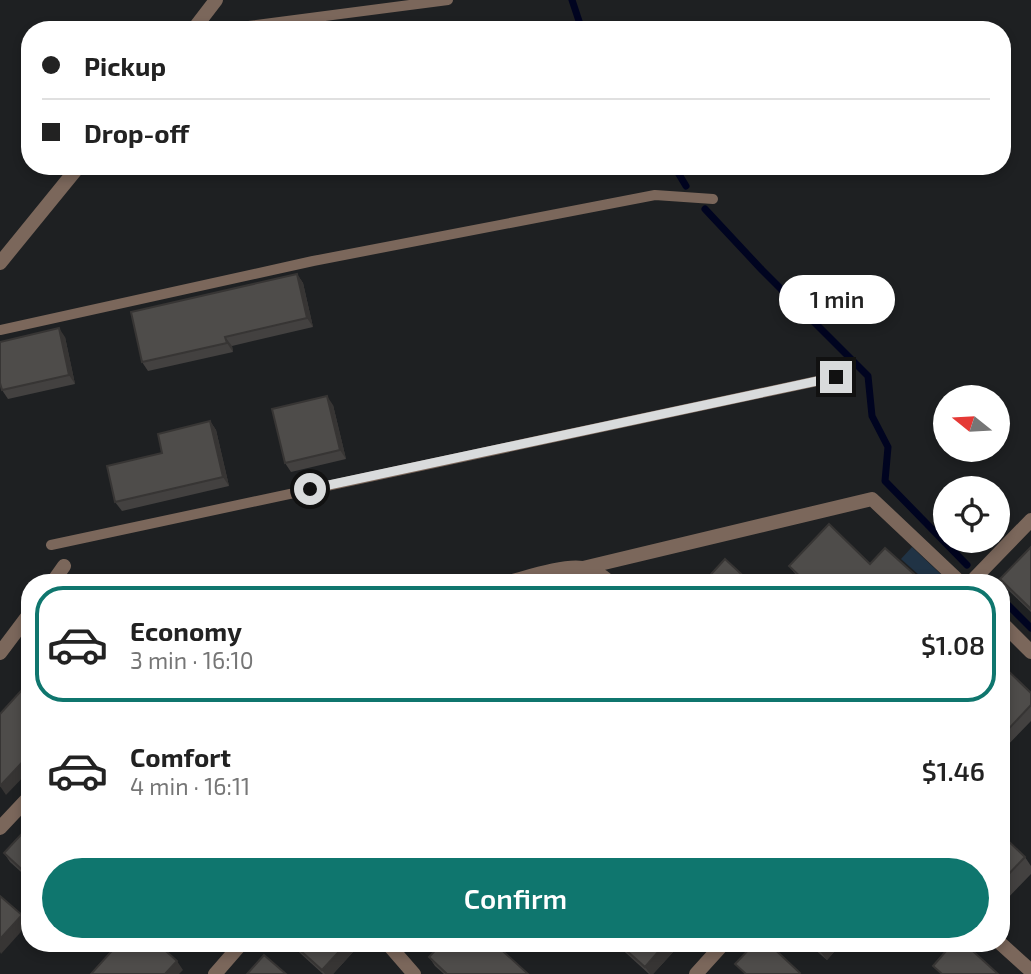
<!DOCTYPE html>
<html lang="en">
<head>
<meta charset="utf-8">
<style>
	:root { --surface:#fff; --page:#f2f2f2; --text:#222; --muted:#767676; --line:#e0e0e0; --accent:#0f766e }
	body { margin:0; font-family:"Exo 2",sans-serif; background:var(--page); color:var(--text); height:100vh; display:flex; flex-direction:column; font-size:26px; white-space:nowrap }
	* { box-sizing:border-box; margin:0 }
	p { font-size:23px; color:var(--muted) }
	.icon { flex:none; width:38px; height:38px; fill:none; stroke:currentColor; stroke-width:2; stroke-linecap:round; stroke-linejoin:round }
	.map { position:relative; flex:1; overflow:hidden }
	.panel { position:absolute; left:21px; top:574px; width:989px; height:378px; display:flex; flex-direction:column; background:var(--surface); border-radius:28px; box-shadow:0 4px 10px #0003 }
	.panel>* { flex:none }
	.top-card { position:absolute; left:21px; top:21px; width:990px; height:154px; border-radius:28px; box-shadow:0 4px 10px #0003; display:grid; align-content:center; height:154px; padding:0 21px; background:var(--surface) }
	.needle { width:46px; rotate:288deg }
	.controls { position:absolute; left:933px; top:385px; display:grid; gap:14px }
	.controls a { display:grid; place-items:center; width:77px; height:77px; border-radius:50%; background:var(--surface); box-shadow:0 4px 10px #0003; font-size:35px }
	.end { position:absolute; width:32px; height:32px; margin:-16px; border:9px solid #d9dbdc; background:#111; box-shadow:0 0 0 4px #111 }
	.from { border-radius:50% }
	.bubble { position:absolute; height:49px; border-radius:24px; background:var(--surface); box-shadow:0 4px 10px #0003; font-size:23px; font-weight:600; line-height:49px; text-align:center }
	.top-card b { display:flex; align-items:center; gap:24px; height:66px; font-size:26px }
	.top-card b+b { border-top:2px solid var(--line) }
	.top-card i { width:18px; height:18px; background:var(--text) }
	ul { padding:12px 0 0; list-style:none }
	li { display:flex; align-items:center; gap:21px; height:116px; margin:0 14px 10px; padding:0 7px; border:4px solid transparent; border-radius:28px }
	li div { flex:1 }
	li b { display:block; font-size:26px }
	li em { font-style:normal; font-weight:600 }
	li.active { border-color:var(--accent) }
	li>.icon { width:63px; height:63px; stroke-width:1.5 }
	.primary-button { display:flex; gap:14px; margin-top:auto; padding:14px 21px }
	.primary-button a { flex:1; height:80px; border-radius:42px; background:var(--accent); color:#fff; font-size:28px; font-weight:600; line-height:80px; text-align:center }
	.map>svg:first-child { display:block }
	.green { fill:#203345 }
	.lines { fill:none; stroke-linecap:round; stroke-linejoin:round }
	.stream { stroke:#000420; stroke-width:7 }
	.service { stroke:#7b675b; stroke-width:10 }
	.minor { stroke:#7b675b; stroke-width:14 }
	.wall { fill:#434140 }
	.shaded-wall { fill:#373534 }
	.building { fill:#4e4c4a; stroke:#373534; stroke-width:2 }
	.route { stroke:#d9dbdc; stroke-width:9 }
</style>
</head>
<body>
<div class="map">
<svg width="1031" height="974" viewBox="0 0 1031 974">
	<rect width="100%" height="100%" fill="#1e2022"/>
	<path class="green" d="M 912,547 L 950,583 L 928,583 L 901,559 Z"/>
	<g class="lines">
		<path class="stream" d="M 572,0 L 582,30
			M 674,166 L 686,186
			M 705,209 L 762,270 L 868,376 L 872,416 L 888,447 L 885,481 L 967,565
			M 1001,598 L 1031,628"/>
		<path class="service" d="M 217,30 L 448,0
			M 0,330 L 313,261 L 655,195 L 713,199
			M 51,545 L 836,377"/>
		<path class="minor" d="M 193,30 L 216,0
			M 0,263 L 79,166
			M 583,568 L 872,499 L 961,583
			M 52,583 L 64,566
			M 505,583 C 525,578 563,565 582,568 C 593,569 603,576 611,583
			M 970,583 L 1031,520
			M 1001,622 L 1031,652
			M 0,653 L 30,613
			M 0,828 L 30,796
			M 387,943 L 414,974
			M 1000,943 L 1031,971
			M 215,974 L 242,943
			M 696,974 L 724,943"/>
	</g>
	<path class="wall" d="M 297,274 L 303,283 L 313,327 L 232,346 L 233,352 L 148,371 L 142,362 Z
		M 65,337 L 75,384 L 8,399 L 2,390 Z
		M 333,405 L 346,459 L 291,472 L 285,463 Z
		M 210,421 L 216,430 L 229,486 L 122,511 L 115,502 L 162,453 Z
		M 1031,547 L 1031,612 L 1006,588 L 1000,579 Z
		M 870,564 L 924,583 L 804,583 L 796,575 L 789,566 Z
		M 1001,664 L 1031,693 L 1031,721 L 1001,752 Z
		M 30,825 L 30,880 L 10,862 L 4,853 Z
		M 1001,834 L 1025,857 L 1031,866 L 1031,874 L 1002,904 L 1001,903 Z
		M 289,943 L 348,943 L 354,951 L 333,974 L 323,974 Z
		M 615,943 L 671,943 L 675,950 L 653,974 L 649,974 Z
		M 807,943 L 842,943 L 827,960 Z
		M 429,957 L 528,974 L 444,974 L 435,966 Z"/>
	<path class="shaded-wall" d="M 297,274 L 303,283 L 313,327 L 307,318 Z
		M 59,328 L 65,337 L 75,384 L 69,375 Z
		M 225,337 L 232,346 L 233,352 L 227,343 Z
		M 327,396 L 333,405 L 346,459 L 340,450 Z
		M 210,421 L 216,430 L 229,486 L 223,477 Z
		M 30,754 L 30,770 L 6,795 L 0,786 Z
		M 22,915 L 28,924 L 1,954 L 0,952 L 0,939 Z
		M 199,943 L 208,943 L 203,949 Z
		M 347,943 L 348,943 L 354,951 L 333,974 L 325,974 L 322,970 Z
		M 666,943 L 671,943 L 675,950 L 653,974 L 650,974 L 645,967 Z
		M 828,943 L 842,943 L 827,960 L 820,951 Z
		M 177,961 L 183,970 L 179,974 L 165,974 Z"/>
	<path class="building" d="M 297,274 L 307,318 L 225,337 L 227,343 L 142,362 L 131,312 Z
		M 59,328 L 69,375 L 2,390 L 0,383 L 0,342 Z
		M 327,396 L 340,450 L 285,463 L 272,409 Z
		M 210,421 L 223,477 L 115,502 L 107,466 L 162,453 L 158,434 Z
		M 829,524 L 870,564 L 885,548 L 924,583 L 855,583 L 854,582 L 853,583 L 807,583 L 789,566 Z
		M 1031,547 L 1031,609 L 1000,579 Z
		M 725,559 L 751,583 L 703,583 Z
		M 1001,664 L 1031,693 L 1031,705 L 1001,737 Z
		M 30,681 L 30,754 L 0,786 L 0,714 Z
		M 30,825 L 30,877 L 4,853 Z
		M 1001,834 L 1025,857 L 1001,882 Z
		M 0,896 L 22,915 L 0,939 Z
		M 119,943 L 157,943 L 177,961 L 165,974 L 91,974 Z
		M 292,943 L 347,943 L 322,970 Z
		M 442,943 L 494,943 L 528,974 L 447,974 L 429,957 Z
		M 618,943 L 666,943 L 645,967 Z
		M 755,943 L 768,943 L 800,973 L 799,974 L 746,974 L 735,964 Z
		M 811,943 L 828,943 L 820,951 Z
		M 953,943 L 964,943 L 998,974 L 942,974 L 933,966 Z
		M 264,955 L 286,974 L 247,974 Z"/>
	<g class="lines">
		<path class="route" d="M 310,489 L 836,377"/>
	</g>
</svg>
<div class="controls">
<a><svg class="needle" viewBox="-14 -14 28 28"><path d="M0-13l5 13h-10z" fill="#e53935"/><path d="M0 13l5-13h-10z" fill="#767676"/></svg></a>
<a><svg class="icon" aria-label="locate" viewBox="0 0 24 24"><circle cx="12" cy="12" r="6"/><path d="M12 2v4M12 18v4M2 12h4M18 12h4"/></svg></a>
</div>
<i class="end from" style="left:310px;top:489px"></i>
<i class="end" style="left:836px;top:377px"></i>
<div class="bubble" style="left:779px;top:275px;width:116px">1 min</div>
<div class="top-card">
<b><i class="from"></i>Pickup</b>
<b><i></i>Drop-off</b>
</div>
<section class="panel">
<ul>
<li class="active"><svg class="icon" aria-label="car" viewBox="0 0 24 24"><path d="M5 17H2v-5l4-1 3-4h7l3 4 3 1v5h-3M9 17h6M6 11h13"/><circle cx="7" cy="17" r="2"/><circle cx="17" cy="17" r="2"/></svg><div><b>Economy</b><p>3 min · 16:10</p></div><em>$1.08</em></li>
<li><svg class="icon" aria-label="car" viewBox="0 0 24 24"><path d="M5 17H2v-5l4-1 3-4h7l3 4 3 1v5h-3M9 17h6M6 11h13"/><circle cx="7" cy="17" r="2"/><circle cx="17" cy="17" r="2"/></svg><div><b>Comfort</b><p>4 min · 16:11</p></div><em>$1.46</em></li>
</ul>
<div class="primary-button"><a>Confirm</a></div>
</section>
</div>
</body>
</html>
